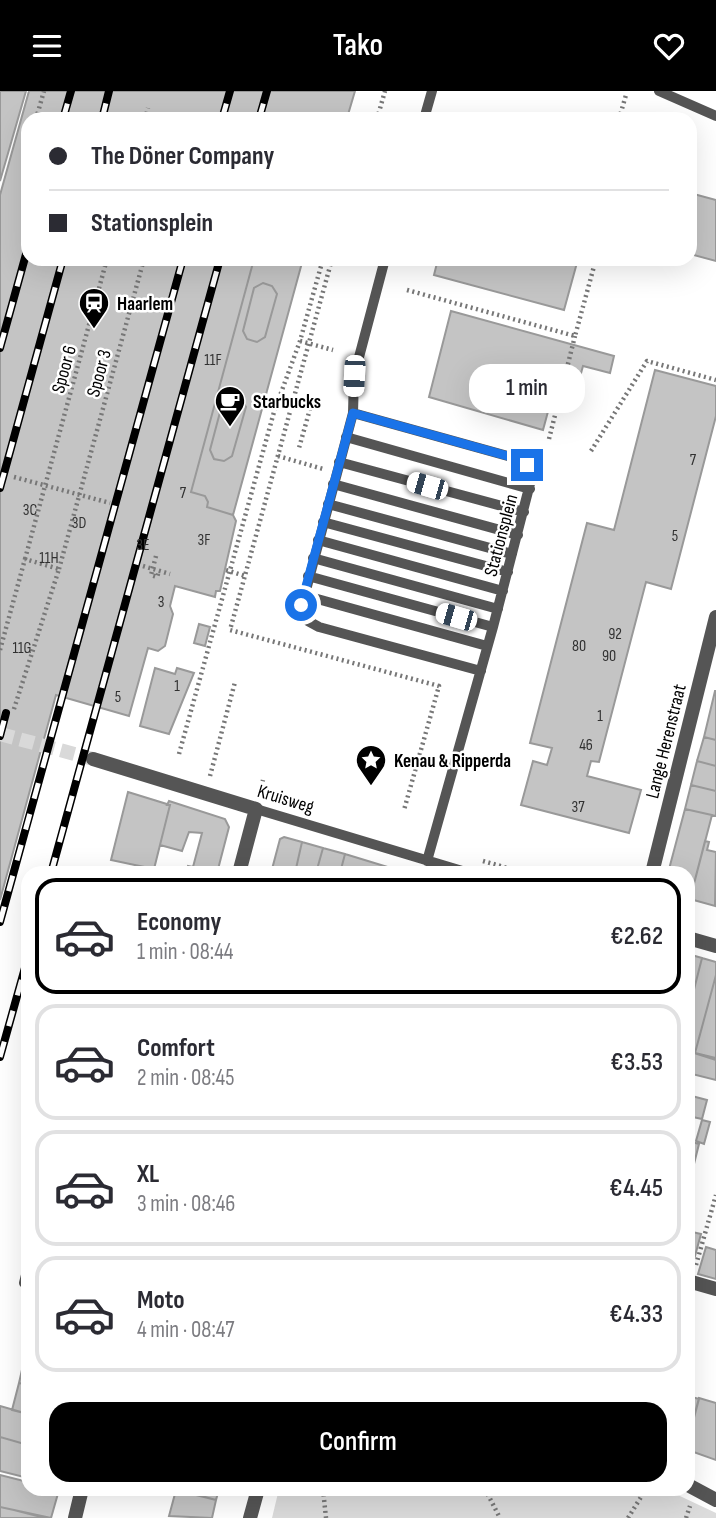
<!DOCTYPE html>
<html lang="en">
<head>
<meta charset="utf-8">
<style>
	:root { --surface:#fff; --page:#f7f7f7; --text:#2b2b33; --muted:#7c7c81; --line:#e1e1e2; --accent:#000 }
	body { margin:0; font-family:"Sofia Sans Condensed",sans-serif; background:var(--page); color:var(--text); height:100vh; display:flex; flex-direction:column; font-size:26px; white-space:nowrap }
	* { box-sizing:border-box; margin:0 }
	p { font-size:23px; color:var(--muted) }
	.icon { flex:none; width:38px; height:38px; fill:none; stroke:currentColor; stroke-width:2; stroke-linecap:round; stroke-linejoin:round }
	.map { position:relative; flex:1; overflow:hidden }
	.sheet { position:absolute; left:21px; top:775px; width:674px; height:630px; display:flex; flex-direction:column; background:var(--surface); border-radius:21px; box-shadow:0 7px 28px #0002 }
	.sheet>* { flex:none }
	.top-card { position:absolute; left:21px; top:21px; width:676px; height:154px; border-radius:21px; box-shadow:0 7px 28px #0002; display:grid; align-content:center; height:154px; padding:0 28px; background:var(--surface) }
	.end { position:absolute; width:32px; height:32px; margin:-16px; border:9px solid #1a73e8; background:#fff; box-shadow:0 0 0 4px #fff }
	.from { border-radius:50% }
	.bubble { position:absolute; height:49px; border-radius:21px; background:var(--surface); box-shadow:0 7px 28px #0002; font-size:23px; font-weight:600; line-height:49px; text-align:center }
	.car { position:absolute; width:21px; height:42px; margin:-21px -10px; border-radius:9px; box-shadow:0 0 5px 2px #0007; background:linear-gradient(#fff 24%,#345 0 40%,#fff 0 76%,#345 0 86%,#fff 0) }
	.top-card b { display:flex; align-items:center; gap:24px; height:66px; font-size:26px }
	.top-card b+b { border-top:2px solid var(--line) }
	.top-card i { width:18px; height:18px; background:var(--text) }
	ul { padding:12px 0 0; list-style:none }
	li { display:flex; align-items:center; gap:21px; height:116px; margin:0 14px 10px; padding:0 14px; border:4px solid var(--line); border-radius:21px }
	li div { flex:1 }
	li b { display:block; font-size:26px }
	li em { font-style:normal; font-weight:600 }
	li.active { border-color:var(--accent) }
	li>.icon { width:63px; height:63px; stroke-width:1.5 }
	.action { display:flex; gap:14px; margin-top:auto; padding:14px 28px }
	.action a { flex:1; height:80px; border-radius:21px; background:var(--accent); color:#fff; font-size:28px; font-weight:600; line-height:80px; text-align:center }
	header { display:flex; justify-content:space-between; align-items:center; height:91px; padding:0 28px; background:var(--accent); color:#fff; font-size:32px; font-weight:600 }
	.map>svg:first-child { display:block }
	.green { fill:#dcdcdc }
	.building { fill:#c4c4c4; stroke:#999; stroke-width:2 }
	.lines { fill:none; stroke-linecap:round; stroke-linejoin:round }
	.street-tunnel { stroke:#d9d9d9; stroke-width:14; stroke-dasharray:14 7; stroke-linecap:butt }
	.path { stroke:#777; stroke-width:4.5; stroke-dasharray:2 3.5; stroke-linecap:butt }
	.lane { stroke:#555; stroke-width:10 }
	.street { stroke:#555; stroke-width:14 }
	.rail-casing { stroke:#000; stroke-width:8 }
	.rail { stroke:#fff; stroke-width:5; stroke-dasharray:16; stroke-linecap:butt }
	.route { stroke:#1a73e8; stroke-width:9 }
	.labels { text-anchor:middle; stroke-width:5; stroke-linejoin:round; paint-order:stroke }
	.number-label { font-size:16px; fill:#313131 }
	.poi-label { font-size:19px; font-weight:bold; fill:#000; stroke:#fff; text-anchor:start }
	.street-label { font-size:19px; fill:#000; stroke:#fff }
</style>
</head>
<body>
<header><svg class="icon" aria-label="menu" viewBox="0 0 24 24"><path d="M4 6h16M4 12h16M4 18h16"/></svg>Tako<svg class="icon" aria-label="heart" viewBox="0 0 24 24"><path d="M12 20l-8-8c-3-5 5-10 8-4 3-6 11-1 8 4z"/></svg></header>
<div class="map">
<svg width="716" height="1427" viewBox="0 0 716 1427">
	<rect width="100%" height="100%" fill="#fff"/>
	<path class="green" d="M 279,1398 L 665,1398 L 716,1422 L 716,1427 L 272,1427 Z"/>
	<path class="building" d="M 0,0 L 26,0 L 0,90 Z
		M 29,0 L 355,0 L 347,27 L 350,28 L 28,28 L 28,168 L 254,168 L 191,401 L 205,405 L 208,411 L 207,416 L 233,424 L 236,430 L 220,500 L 216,500 L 215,506 L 175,495 L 170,515 L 173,523 L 165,555 L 158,560 L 148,557 L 129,625 L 56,604 L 0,809 L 0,104 Z
		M 690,102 L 716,109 L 716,170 L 690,163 Z
		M 254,168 L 303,168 L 233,424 L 207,416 L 208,411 L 205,405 L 191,401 Z
		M 438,168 L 578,168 L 564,219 L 434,184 Z
		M 263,192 L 272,195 L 277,203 L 265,246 L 257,251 L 247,248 L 243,240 L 254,197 Z
		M 451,220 L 614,265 L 610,282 L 583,275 L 580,286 L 559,280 L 543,339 L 429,306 Z
		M 655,279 L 716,295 L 716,325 L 671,498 L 646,491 L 599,671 L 591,670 L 587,685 L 641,699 L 629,742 L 521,714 L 533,670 L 547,674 L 552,657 L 530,652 L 587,432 L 614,439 Z
		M 232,305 L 241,308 L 246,316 L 232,365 L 224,370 L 214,368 L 210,359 L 223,310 Z
		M 199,533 L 210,536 L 205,555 L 194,552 Z
		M 155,577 L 175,583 L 177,577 L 194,582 L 169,643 L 140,635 Z
		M 715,600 L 716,600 L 716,649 L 704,646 Z
		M 704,646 L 716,649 L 716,675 L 697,670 Z
		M 697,670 L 716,675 L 716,700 L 691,694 Z
		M 691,694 L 716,700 L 716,725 L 685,718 Z
		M 128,701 L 170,714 L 154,778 L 111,769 Z
		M 169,710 L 225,728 L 229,736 L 217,782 L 193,776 L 202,742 L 189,741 L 182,760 L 160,754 L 170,714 L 167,714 Z
		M 685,718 L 712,724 L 690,808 L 688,807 L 688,782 L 668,782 Z
		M 284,746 L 302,751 L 295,782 L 271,782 L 280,748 Z
		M 705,750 L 709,751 L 707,759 L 716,761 L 715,815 L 690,808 Z
		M 302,751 L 323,757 L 316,782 L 295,782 Z
		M 323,757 L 345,763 L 340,782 L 316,782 Z
		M 345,763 L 404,781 L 404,782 L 340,782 Z
		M 188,775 L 193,776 L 217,782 L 186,782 Z
		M 688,863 L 702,867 L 688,922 Z
		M 702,867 L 716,871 L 716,884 L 695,962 L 688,960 L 688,922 Z
		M 716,884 L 716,967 L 695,962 Z
		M 688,960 L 716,969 L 716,989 L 688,982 Z
		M 688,1004 L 707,1009 L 702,1028 L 688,1025 Z
		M 702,1029 L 710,1031 L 704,1053 L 696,1050 Z
		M 688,1050 L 699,1053 L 694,1073 L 688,1071 Z
		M 688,1140 L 701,1143 L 692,1176 L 688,1174 Z
		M 706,1156 L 716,1159 L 716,1188 L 698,1183 Z
		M 24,1270 L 28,1271 L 28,1294 L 19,1292 Z
		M 19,1292 L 28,1294 L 28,1323 L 12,1319 Z
		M 688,1305 L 699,1308 L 688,1349 Z
		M 699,1307 L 716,1312 L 716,1369 L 688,1359 L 688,1349 Z
		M 0,1315 L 28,1323 L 28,1354 L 0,1346 Z
		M 0,1346 L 28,1354 L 28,1387 L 0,1380 Z
		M 0,1384 L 28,1391 L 28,1398 L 59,1399 L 51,1427 L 0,1416 Z
		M 176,1398 L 219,1398 L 216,1409 Z
		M 176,1399 L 216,1409 L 212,1427 L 169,1425 Z
		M 0,1416 L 14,1419 L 45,1427 L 0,1427 Z"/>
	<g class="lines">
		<path class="street-tunnel" d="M 0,643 L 93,668"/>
		<path class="path" d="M 36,28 L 44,0
			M 145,28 L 148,17
			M 163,28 L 165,22
			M 182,28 L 182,26
			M 377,28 L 385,0
			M 619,28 L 626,4
			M 624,28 L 625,28
			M 332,168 L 230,539 L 439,595 L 404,719
			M 585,168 L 595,171
			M 407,199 L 575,245 L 596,168
			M 300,250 L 333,259
			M 278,308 L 310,318 L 299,357
			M 549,348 L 575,245
			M 591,360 L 647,270 L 716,289
			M 278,365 L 323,378
			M 14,386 L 110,412
			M 156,465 L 151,484 L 157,486 L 159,480
			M 25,468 L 107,168
			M 143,475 L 170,483
			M 59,478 L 144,168
			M 226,479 L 245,485
			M 0,559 L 25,468 L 59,478 L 13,621
			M 179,663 L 274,321 L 300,250 L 323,168
			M 210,685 L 235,591
			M 260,701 L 263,689
			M 483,770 L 525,782
			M 696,1174 L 716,1104
			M 323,1398 L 326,1427
			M 485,1398 L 500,1427
			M 628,1427 L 646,1398
			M 686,1427 L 690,1415"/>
		<path class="lane" d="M 659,0 L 716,25
			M 424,28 L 432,0
			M 385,168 L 354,285 L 353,322 L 301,518 L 308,530 L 319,536 L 481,580
			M 353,322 L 515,367 L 527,374 L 531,389 L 493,536 L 427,770
			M 346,346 L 530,398
			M 339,371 L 524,421
			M 333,393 L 518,444
			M 328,413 L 512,463
			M 323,431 L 508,481
			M 318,449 L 503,500
			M 313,467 L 498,518
			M 308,485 L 493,536
			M 303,504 L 487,555
			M 256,718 L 469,782
			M 28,1176 L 24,1192 L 28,1193"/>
		<path class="street" d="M 93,668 L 256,718 L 239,782
			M 652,782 L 716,526
			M 688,847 L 716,855
			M 688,1190 L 716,1198
			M 688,1394 L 716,1409
			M 75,1427 L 82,1398
			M 250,1427 L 258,1398"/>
		<g class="rail-casing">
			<path id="rail" d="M 63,28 L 71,0
				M 102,28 L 109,0
				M 222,28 L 230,0
				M 259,28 L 267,0
				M 0,257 L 28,156
				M 0,397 L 63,168
				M 0,645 L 6,622
				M 51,782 L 220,168
				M 0,831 L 183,168
				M 0,966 L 28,866"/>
		</g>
		<use href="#rail" class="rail"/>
	</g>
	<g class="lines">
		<path class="route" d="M 301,514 L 353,322 L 515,367 L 527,374"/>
	</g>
	<defs>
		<g id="station-pin" transform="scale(1.575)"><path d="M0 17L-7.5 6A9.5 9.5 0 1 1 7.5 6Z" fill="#000" stroke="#fff"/><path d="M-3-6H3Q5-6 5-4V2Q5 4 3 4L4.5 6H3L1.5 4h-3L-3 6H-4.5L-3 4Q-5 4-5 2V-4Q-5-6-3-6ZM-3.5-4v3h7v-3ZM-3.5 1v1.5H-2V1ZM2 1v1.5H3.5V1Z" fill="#fff"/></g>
		<g id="cafe-pin" transform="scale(1.575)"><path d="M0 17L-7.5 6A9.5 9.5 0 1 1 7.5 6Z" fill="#000" stroke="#fff"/><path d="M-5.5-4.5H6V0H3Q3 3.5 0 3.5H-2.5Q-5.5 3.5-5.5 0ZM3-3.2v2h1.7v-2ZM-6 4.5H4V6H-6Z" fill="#fff"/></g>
		<g id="sight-pin" transform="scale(1.575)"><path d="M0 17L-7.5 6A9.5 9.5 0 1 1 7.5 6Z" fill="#000" stroke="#fff"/><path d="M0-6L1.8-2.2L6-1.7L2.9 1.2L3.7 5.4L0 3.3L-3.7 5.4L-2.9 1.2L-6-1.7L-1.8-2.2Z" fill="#fff"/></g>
	</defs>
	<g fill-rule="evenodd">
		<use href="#station-pin" x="94" y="212"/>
		<use href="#cafe-pin" x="230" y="310"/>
		<use href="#sight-pin" x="371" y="669"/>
	</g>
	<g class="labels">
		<g class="number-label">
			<text x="213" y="274">11F</text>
			<text x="693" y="374">7</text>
			<text x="183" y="407">7</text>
			<text x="30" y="424">3C</text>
			<text x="79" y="437">3D</text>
			<text x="675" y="450">5</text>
			<text x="204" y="454">3F</text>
			<text x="143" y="459">3E</text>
			<text x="49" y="472">11H</text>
			<text x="161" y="516">3</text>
			<text x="615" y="548">92</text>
			<text x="579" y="560">80</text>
			<text x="22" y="562">11G</text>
			<text x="609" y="570">90</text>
			<text x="177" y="600">1</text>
			<text x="118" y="611">5</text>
			<text x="600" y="630">1</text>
			<text x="586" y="659">46</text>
			<text x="578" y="721">37</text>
		</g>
		<g class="poi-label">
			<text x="117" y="219">Haarlem</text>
			<text x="253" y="317">Starbucks</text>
			<text x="394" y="676">Kenau &amp; Ripperda</text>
		</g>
		<g class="street-label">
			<text transform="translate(63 278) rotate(-75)" y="7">Spoor 6</text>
			<text transform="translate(98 282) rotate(-75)" y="7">Spoor 3</text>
			<text transform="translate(500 444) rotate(-75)" y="7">Stationsplein</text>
			<text transform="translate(665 650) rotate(-76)" y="7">Lange Herenstraat</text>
			<text transform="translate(286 707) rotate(17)" y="7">Kruisweg</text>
		</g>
	</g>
</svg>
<i class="end from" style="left:301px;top:514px"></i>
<i class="end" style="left:527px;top:374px"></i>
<div class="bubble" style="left:469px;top:273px;width:116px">1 min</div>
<i class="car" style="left:354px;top:285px;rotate:183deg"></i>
<i class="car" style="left:427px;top:395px;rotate:286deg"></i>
<i class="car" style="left:456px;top:526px;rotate:286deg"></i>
<div class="top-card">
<b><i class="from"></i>The Döner Company</b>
<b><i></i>Stationsplein</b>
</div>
<section class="sheet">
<ul>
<li class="active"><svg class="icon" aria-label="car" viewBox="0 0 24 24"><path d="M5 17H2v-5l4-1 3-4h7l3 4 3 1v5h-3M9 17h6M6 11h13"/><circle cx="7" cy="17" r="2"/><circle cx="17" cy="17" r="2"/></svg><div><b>Economy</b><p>1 min · 08:44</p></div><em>€2.62</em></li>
<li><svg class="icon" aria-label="car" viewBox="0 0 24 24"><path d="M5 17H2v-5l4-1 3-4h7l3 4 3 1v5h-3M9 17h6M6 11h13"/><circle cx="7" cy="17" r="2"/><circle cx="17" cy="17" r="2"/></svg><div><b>Comfort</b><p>2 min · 08:45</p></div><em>€3.53</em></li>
<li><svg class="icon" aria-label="car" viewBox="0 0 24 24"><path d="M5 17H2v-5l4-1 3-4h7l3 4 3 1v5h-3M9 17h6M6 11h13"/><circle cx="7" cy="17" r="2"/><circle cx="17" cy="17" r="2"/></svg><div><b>XL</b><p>3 min · 08:46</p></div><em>€4.45</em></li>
<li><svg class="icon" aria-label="car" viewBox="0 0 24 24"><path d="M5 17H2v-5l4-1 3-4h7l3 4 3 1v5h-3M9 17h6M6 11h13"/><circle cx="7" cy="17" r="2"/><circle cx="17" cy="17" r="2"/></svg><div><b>Moto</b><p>4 min · 08:47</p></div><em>€4.33</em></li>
</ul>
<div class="action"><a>Confirm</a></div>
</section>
</div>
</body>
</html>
